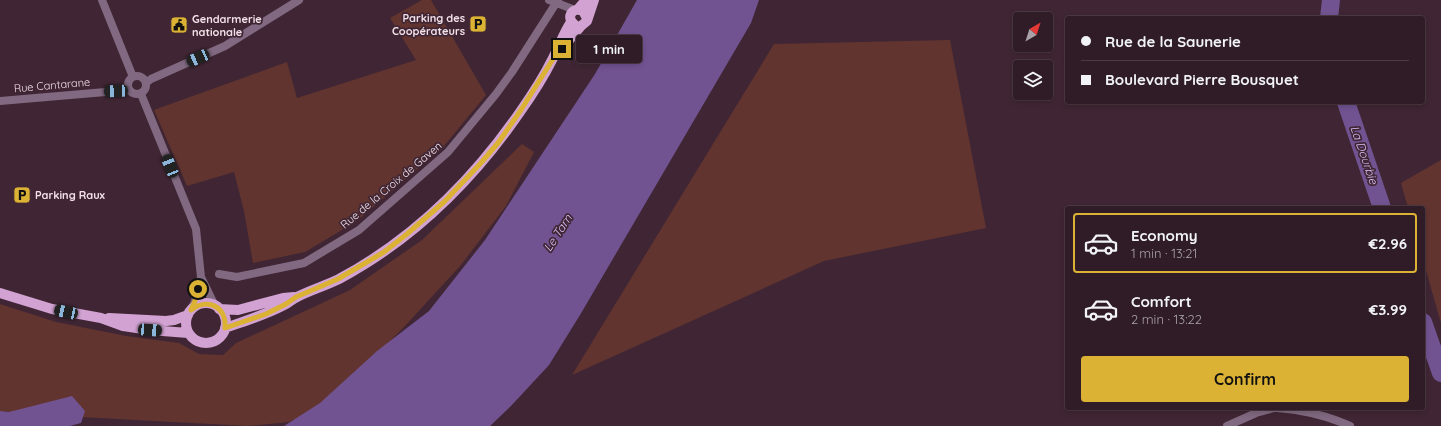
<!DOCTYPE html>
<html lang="en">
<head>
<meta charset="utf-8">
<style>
	:root { --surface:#301c27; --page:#3c2933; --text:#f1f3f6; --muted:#a8a1a7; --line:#4b3a44; --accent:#dbb233 }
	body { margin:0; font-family:Quicksand,sans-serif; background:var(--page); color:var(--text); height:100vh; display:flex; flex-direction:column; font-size:15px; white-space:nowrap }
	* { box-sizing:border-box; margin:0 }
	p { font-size:13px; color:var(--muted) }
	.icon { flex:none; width:22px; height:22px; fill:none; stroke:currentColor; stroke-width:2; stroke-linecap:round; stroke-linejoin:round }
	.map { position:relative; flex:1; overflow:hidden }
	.sheet { position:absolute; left:1065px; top:206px; width:360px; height:204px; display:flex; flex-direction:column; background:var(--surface); border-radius:4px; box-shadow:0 2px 6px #0003,0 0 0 1px var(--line) }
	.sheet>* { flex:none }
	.top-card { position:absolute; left:1065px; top:16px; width:360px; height:88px; border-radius:4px; box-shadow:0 2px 6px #0003,0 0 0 1px var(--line); display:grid; align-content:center; height:88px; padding:0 16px; background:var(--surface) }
	.needle { width:26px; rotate:39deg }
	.buttons { position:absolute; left:1013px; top:12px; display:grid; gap:8px }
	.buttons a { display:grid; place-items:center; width:40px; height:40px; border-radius:4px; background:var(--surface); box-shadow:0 2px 6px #0003,0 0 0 1px var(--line); font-size:20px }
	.end { position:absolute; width:18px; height:18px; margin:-9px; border:5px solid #dbb233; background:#111; box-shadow:0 0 0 2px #111 }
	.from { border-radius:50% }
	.bubble { position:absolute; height:28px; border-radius:4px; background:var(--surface); box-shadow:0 2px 6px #0003,0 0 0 1px var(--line); font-size:13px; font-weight:700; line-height:28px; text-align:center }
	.car { position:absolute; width:12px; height:24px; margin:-12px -6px; border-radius:5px; box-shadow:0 0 3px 1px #0007; background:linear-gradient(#222 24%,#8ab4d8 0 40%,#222 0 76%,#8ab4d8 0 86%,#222 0) }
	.top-card b { display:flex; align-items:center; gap:14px; height:38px; font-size:15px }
	.top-card b+b { border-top:1px solid var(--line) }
	.top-card i { width:10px; height:10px; background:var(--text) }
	ul { padding:7px 0 0; list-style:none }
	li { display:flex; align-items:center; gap:12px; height:60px; margin:0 8px 6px; padding:0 8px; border:2px solid transparent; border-radius:4px }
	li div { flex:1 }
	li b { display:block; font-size:15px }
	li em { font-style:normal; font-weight:700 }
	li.active { border-color:var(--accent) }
	li>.icon { width:36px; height:36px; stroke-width:1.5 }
	.primary-button { display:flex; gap:8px; margin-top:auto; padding:8px 16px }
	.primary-button a { flex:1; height:46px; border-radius:4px; background:var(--accent); color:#111; font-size:16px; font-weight:700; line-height:46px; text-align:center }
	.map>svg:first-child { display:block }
	.green { fill:#61342f }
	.water { fill:#715391 }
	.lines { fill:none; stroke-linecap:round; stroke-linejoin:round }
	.river { stroke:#715391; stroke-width:18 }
	.street { stroke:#806981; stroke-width:8 }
	.primary { stroke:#d1a2d2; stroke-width:10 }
	.route { stroke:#dbb233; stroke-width:5 }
	.labels { text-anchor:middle; stroke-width:3.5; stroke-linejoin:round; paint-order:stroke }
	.poi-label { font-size:11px; font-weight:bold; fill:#f2e1e9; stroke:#402634; text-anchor:start }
	.street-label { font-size:11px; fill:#f2e1e9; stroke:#402634 }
	.water-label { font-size:12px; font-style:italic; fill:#d7bff5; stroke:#402634 }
</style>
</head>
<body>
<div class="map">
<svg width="1441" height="426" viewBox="0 0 1441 426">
	<rect width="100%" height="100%" fill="#402634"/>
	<path class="green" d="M 422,0 L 431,0 L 486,95 L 444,146 L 357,221 L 305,252 L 253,263 L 244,211 L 234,172 L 187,186 L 154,110 L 287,62 L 297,98 L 416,60 L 390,18 Z
		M 950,40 L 986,228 L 824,261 L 572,375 L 774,44 Z
		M 522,144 L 534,152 L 506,206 L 461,265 L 404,327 L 354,377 L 331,402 L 289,422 L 248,426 L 43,415 L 0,411 L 0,304 L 56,322 L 126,336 L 179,343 L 199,354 L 223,355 L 236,343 L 350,290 L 422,240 Z
		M 1441,160 L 1441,323 L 1423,260 L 1423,208 L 1408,208 L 1401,183 Z"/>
	<path class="water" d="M 637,0 L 759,0 L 751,23 L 580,315 L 549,365 L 511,406 L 490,426 L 284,426 L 320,403 L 377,351 L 429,311 L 485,240 L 595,74 Z
		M 72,396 L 85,411 L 81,423 L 70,426 L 0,426 L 0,411 L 9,412 Z"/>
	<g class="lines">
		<path class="river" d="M 1329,18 L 1331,0
			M 1346,102 L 1382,208
			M 1423,322 L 1441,373"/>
		<path class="street" d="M 102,0 L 133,77
			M 549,0 L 575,10
			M128 85a9 9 0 1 1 18 0a9 9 0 1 1-18 0Z
			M 146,83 L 151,79 L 225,46 L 299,0
			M 141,94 L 196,229 L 201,277
			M 0,101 L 129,90
			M 219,274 L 237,277 L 304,263 L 359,230 L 448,152 L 496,94 L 512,72 L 558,0
			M 191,310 L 195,301 L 201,277 L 215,306
			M 1277,408 C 1303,410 1326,415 1350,426
			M 1227,426 L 1256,413 L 1274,408"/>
		<path class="primary" d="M 578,9 L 586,0
			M 576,26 C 565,19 571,6 583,11 L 587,18
			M 558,53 L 581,26 L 587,21 L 594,0
			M 0,293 L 52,309 L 101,318 L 123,326 L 150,330 L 188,333
			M186 323a20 20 0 1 1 40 0a20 20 0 1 1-40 0Z
			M 219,309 L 238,310 L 283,298 L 294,297
			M 109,318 L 166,321 L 174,320 L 188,315
			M 225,328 C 245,321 265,315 284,305 C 289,303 292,299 297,297 C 310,290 325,286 339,279 C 412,240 473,180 520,112 C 532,95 543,78 552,60 C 559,47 563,34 571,22"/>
	</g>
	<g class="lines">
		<path class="route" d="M 198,289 L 195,301 L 191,310 C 208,297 227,307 225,328 L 266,314 L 286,304 L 296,297 L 338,279 L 384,252 L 407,234 L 444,202 L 480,164 L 498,143 L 521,110 L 553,59 L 562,49"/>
	</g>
	<defs>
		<g id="parking-square" transform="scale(0.9)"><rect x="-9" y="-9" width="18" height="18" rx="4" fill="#dbb233" stroke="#402634"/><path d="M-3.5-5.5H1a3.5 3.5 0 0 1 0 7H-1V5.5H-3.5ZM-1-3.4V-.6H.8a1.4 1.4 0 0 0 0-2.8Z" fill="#111"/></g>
		<g id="civic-square" transform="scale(0.9)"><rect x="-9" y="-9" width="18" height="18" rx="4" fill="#dbb233" stroke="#402634"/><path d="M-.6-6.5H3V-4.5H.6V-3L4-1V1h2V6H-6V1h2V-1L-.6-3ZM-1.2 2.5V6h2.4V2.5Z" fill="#111"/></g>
	</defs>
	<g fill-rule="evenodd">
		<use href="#parking-square" x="478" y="24"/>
		<use href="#civic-square" x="179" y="25"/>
		<use href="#parking-square" x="22" y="195"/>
	</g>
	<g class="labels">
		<g class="poi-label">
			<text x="465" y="22" text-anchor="end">Parking des<tspan x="465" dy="13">Coopérateurs</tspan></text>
			<text x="192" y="23">Gendarmerie<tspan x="192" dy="13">nationale</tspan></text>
			<text x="35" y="199">Parking Raux</text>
		</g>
		<g class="street-label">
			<text transform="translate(52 85) rotate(-5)" y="4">Rue Cantarane</text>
			<text transform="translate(391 185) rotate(-40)" y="4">Rue de la Croix de Gaven</text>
		</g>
		<g class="water-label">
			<text transform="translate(1364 155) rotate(71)" y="4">La Dourbie</text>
			<text transform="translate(558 233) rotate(-57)" y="4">Le Tarn</text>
		</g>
	</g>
</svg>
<div class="buttons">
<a><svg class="needle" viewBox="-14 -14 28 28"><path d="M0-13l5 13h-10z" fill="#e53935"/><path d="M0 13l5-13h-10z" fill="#a8a1a7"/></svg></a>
<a><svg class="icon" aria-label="layers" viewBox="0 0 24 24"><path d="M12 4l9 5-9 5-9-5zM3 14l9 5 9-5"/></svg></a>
</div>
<i class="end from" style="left:198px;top:289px"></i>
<i class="end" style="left:562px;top:49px"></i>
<div class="bubble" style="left:576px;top:35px;width:66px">1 min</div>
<i class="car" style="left:198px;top:58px;rotate:246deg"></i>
<i class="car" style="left:116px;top:91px;rotate:268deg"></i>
<i class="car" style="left:170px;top:166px;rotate:338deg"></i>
<i class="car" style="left:66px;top:312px;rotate:282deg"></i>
<i class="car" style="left:150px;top:330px;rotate:94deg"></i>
<div class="top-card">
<b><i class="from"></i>Rue de la Saunerie</b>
<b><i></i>Boulevard Pierre Bousquet</b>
</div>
<section class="sheet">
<ul>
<li class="active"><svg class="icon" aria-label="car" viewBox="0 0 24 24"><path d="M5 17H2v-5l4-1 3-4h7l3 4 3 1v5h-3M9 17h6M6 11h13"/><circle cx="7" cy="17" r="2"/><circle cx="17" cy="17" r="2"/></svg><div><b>Economy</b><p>1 min · 13:21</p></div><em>€2.96</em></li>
<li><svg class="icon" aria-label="car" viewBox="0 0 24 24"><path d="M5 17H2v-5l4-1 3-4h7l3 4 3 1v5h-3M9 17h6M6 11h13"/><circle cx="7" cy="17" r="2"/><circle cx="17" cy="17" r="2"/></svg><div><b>Comfort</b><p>2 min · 13:22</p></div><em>€3.99</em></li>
</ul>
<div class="primary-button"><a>Confirm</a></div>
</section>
</div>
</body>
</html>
